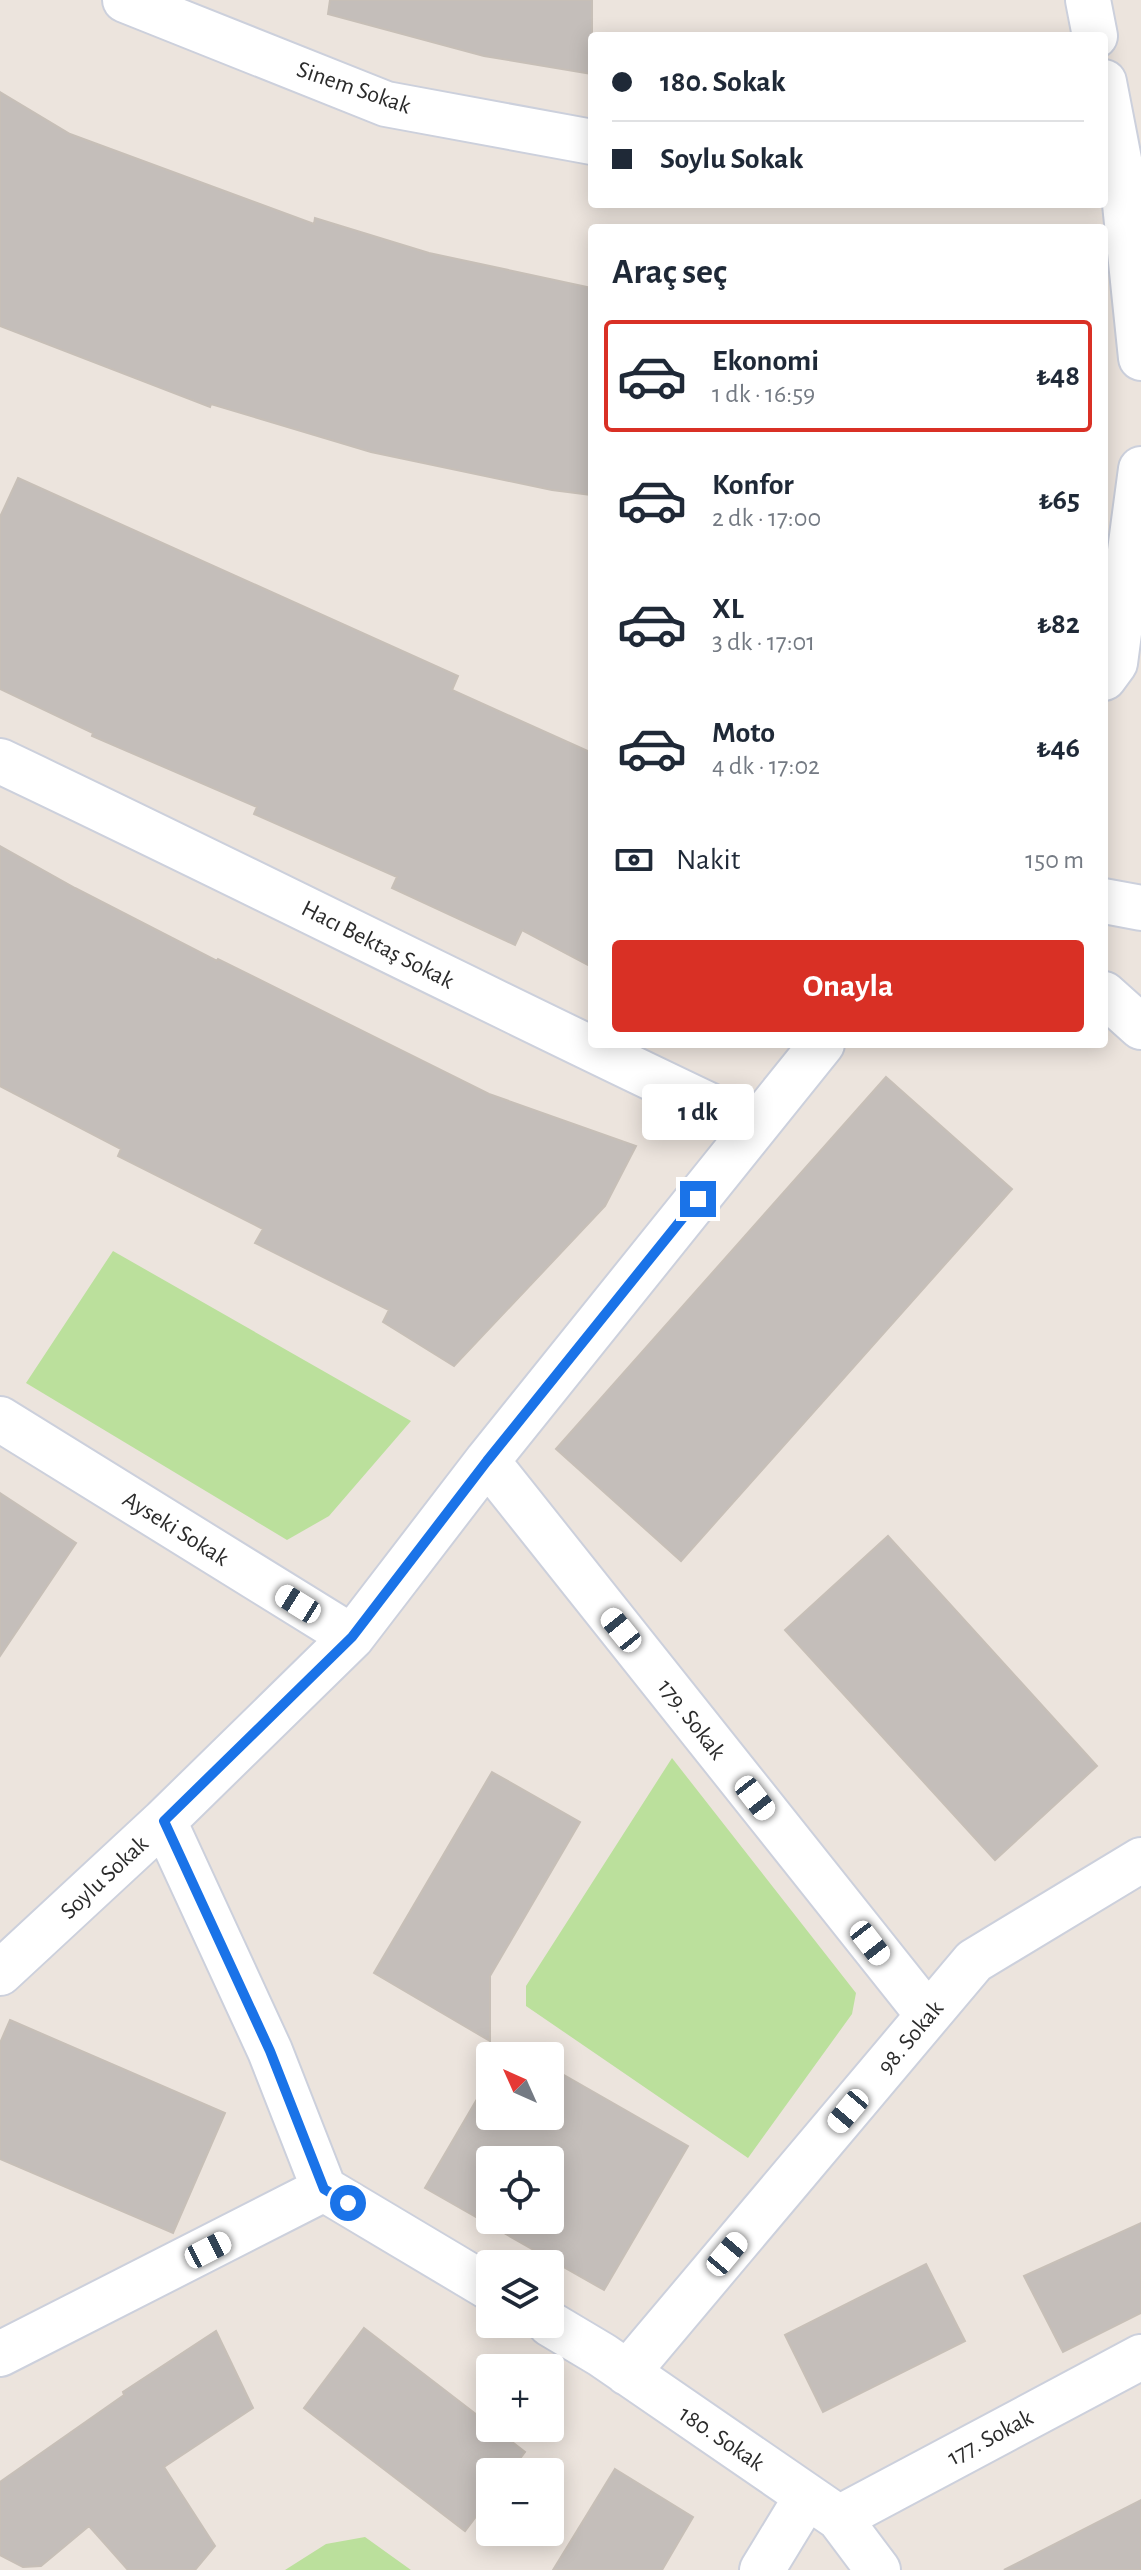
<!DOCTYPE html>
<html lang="tr">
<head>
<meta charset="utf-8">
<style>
	:root { --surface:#fff; --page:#f6f6f7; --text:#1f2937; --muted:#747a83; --line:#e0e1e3; --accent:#d93025 }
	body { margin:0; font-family:"Alegreya Sans",sans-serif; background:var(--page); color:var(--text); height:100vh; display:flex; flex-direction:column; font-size:30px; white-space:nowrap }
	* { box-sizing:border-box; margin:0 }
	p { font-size:26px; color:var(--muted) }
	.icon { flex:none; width:44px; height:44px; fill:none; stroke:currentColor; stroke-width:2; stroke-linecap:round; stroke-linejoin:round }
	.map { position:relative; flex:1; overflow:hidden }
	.side { position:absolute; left:588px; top:224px; width:520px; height:824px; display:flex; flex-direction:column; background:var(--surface); border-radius:8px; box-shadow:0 4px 20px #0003 }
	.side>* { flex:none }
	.banner { position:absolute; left:588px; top:32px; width:520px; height:176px; border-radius:8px; box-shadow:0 4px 20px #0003; display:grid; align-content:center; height:176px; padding:0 24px; background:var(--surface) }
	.needle { width:52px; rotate:315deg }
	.fabs { position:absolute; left:476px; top:2042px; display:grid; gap:16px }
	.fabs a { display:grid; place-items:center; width:88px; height:88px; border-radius:8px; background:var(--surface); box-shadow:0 4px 20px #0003; font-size:40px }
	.end { position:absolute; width:36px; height:36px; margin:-18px; border:10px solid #1a73e8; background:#fff; box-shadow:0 0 0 4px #fff }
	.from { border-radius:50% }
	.bubble { position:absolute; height:56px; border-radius:8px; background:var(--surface); box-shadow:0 4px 20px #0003; font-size:26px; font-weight:700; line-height:56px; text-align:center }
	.car { position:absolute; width:24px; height:48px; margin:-24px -12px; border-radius:10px; box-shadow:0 0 6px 2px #0007; background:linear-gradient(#fff 24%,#345 0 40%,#fff 0 76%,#345 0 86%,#fff 0) }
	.banner b { display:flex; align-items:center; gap:28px; height:76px; font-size:30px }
	.banner b+b { border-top:2px solid var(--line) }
	.banner i { width:20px; height:20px; background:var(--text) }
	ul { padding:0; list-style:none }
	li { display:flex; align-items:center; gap:24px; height:112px; margin:0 16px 12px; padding:0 8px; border:4px solid transparent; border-radius:8px }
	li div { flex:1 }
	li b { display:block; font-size:30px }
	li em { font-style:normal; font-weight:700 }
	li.active { border-color:var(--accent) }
	li>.icon { width:72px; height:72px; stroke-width:1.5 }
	h2 { padding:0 24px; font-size:36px; line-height:96px }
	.pay { display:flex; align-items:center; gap:20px; height:88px; padding:0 24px; font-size:30px }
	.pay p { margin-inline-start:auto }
	.button { display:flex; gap:16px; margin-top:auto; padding:16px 24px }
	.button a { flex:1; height:92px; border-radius:8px; background:var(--accent); color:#fff; font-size:32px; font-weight:700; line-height:92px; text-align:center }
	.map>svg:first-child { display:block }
	.green { fill:#bbe09c }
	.building { fill:#c4beba; stroke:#c7bfb7; stroke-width:2; fill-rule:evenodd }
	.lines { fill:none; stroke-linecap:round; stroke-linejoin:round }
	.minor-casing { stroke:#ccd0dc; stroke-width:48 }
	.minor { stroke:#fff; stroke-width:44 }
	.route { stroke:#1a73e8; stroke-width:10 }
	.labels { text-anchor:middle; stroke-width:8; stroke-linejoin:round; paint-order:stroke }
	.street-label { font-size:24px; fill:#2b2b2b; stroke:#fff }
</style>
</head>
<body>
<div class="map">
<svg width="1141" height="2570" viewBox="0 0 1141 2570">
	<rect width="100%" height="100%" fill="#ece4dd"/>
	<path class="green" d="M 113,1251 L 411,1421 L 329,1516 L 287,1540 L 26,1383 Z
		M 672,1758 L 856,1993 L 852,2014 L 748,2158 L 526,2006 L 526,1986 Z
		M 365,2537 L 411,2570 L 285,2570 L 326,2544 Z"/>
	<path class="building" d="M 330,0 L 592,0 L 592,74 L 484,56 L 328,14 Z
		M 0,92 L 70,134 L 314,224 L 315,218 L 429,253 L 592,288 L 592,495 L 552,490 L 371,452 L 211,404 L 210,407 L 0,326 Z
		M 18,478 L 458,676 L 452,690 L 592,753 L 592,967 L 522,930 L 515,945 L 392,888 L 397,877 L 254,814 L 257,807 L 92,736 L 93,733 L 0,689 L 0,517 Z
		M 0,846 L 75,888 L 217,961 L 218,959 L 489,1094 L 636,1146 L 605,1206 L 454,1366 L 383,1322 L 389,1310 L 255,1243 L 263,1229 L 118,1156 L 121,1149 L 0,1086 Z
		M 886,1077 L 1012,1189 L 681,1561 L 556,1449 Z
		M 0,1493 L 76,1543 L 0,1656 Z
		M 888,1536 L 1097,1766 L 995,1860 L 785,1630 Z
		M 492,1772 L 580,1822 L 490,1976 L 490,2041 L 374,1973 Z
		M 10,2020 L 225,2113 L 173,2233 L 0,2159 L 0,2043 Z
		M 509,2044 L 531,2056 L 502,2056 Z
		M 550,2067 L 688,2146 L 604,2290 L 425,2188 L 490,2077 L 490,2116 L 550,2116 ZM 490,2160 L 550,2160 L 550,2220 L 490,2220 Z
		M 1141,2223 L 1141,2313 L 1063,2352 L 1024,2276 Z
		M 926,2264 L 965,2341 L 823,2412 L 785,2335 Z
		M 364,2328 L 490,2425 L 490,2428 L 494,2428 L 525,2452 L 510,2472 L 490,2472 L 490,2498 L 465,2531 L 304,2408 Z
		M 216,2331 L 253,2408 L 164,2467 L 215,2546 L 195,2570 L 128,2570 L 89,2526 L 41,2566 L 23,2567 L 0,2555 L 0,2482 L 124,2395 L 123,2392 Z
		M 615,2469 L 693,2517 L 662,2570 L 553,2570 Z
		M 1141,2500 L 1141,2570 L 1004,2570 Z"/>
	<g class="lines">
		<g class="minor-casing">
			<path id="minor" d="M 125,0 L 386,104 L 592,142
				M 1088,0 L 1095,36
				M 1104,82 L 1122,175 L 1141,358
				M 1104,678 L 1115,663 L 1141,469
				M 0,761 C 253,881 502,1008 755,1127
				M 1104,901 L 1141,908
				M 1104,994 L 1141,1027
				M 0,1419 L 352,1637
				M 487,1461 L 928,2015
				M 164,1821 L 270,2051 L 324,2189 L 490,2288
				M 0,1973 L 164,1821 L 352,1637 L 487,1461 L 822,1044
				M 550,2324 L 602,2355 L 839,2518 L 878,2570
				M 0,2354 L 324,2189
				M 627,2373 L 974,1961 L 1141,1860
				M 839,2518 L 1141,2357
				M 762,2570 L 807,2496"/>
		</g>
		<use href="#minor" class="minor"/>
	</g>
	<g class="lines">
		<path class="route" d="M 348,2203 L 324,2189 L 270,2051 L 164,1821 L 352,1637 L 487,1461 L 698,1199"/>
	</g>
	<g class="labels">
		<g class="street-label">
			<text transform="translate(354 87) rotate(19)" y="8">Sinem Sokak</text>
			<text transform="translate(378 944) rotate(27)" y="8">Hacı Bektaş Sokak</text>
			<text transform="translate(176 1528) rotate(32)" y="8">Ayseki Sokak</text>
			<text transform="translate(692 1719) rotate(52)" y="8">179. Sokak</text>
			<text transform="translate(104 1877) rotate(-43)" y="8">Soylu Sokak</text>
			<text transform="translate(910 2037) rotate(-50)" y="8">98. Sokak</text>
			<text transform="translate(990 2437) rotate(-28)" y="8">177. Sokak</text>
			<text transform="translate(722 2438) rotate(34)" y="8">180. Sokak</text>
		</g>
	</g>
</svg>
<div class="fabs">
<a><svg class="needle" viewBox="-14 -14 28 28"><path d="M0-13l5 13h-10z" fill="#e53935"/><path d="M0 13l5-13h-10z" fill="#747a83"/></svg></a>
<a><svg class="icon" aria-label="locate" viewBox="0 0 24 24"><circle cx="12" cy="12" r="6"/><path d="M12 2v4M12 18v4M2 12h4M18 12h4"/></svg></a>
<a><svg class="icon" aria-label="layers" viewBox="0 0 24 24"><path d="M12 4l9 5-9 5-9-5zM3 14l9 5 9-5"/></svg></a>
<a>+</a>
<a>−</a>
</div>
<i class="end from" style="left:348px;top:2203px"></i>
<i class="end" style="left:698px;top:1199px"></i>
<div class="bubble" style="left:642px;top:1084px;width:112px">1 dk</div>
<i class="car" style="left:298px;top:1604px;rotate:302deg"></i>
<i class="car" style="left:621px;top:1630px;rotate:321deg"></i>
<i class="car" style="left:755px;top:1798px;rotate:142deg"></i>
<i class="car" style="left:870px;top:1943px;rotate:142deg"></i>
<i class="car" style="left:848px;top:2111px;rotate:220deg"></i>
<i class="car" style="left:208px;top:2250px;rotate:63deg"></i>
<i class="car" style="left:727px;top:2254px;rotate:40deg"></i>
<div class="banner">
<b><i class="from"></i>180. Sokak</b>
<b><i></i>Soylu Sokak</b>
</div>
<section class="side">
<h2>Araç seç</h2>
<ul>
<li class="active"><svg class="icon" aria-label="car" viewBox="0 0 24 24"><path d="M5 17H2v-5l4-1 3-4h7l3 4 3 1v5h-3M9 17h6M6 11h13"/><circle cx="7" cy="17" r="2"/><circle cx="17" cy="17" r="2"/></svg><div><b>Ekonomi</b><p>1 dk · 16:59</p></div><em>₺48</em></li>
<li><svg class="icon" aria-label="car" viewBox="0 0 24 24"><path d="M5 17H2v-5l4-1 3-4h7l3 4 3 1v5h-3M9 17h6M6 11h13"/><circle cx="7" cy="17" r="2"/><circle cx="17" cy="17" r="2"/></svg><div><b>Konfor</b><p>2 dk · 17:00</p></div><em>₺65</em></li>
<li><svg class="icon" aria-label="car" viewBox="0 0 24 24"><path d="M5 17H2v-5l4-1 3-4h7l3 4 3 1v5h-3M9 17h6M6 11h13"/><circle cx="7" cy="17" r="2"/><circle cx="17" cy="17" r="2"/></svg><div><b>XL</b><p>3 dk · 17:01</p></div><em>₺82</em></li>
<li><svg class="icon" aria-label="car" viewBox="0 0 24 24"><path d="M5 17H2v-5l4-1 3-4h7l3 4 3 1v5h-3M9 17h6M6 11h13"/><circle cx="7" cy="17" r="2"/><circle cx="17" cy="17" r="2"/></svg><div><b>Moto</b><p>4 dk · 17:02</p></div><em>₺46</em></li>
</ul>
<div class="pay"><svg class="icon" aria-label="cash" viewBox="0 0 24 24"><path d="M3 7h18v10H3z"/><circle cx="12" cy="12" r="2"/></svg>Nakit<p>150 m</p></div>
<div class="button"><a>Onayla</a></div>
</section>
</div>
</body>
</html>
